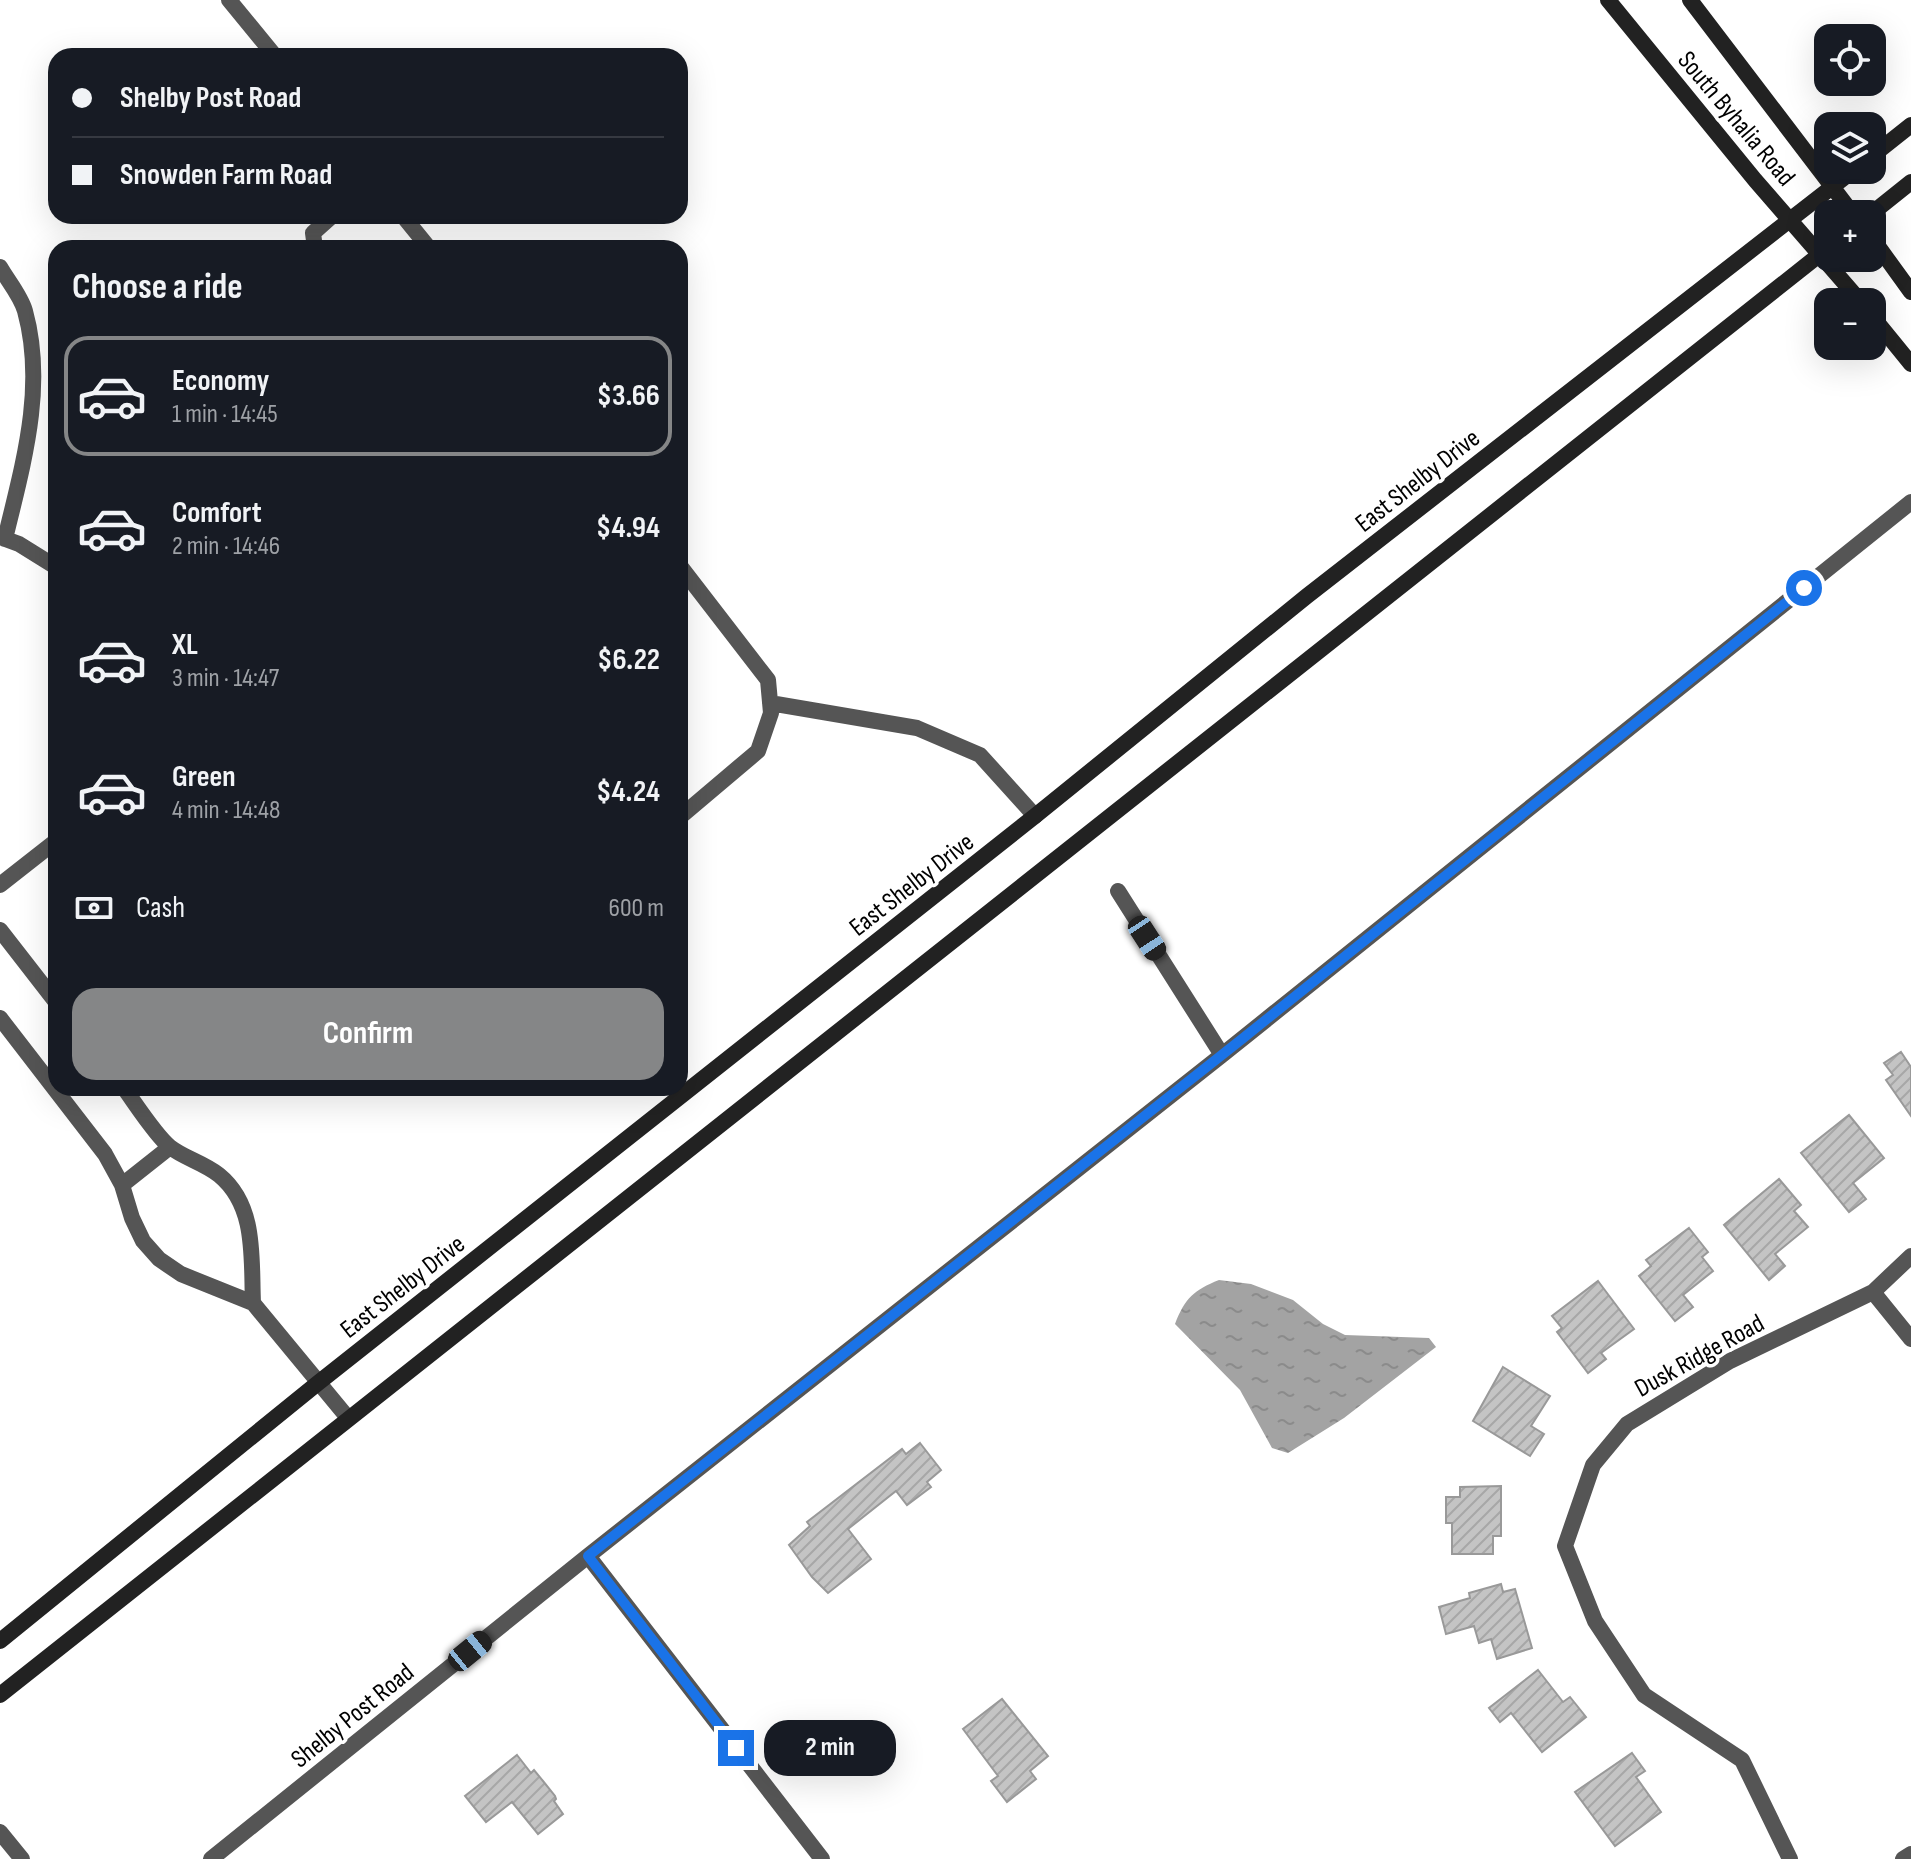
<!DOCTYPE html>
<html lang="en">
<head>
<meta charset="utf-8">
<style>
	:root { --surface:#171b24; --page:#242831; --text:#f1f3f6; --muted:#9ea1a6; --line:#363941; --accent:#858687 }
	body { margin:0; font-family:"Sofia Sans Condensed",sans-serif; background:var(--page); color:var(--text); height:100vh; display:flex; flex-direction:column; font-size:30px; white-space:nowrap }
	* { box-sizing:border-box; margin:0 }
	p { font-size:26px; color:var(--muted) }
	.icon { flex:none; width:44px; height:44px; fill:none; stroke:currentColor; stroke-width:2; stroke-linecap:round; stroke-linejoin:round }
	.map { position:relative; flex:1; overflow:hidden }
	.panel { position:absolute; left:48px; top:240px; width:640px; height:856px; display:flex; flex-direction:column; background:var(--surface); border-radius:24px; box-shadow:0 8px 32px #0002 }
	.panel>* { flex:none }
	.banner { position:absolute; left:48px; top:48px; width:640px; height:176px; border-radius:24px; box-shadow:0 8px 32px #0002; display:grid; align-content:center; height:176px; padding:0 24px; background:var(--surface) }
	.tools { position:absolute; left:1814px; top:24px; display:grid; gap:16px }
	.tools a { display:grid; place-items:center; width:72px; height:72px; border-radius:16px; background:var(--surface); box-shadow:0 8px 32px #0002; font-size:40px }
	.end { position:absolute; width:36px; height:36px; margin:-18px; border:10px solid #1a73e8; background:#fff; box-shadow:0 0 0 4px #fff }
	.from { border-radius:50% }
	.bubble { position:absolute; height:56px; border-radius:24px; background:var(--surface); box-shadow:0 8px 32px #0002; font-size:26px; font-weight:700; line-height:56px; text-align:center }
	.car { position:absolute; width:24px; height:48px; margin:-24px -12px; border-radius:10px; box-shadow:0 0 6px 2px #0007; background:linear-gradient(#222 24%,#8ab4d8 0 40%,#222 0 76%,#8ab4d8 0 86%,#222 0) }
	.banner b { display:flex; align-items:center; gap:28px; height:76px; font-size:30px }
	.banner b+b { border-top:2px solid var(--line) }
	.banner i { width:20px; height:20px; background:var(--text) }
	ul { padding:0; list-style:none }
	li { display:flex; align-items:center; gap:24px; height:120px; margin:0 16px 12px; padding:0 8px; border:4px solid transparent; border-radius:24px }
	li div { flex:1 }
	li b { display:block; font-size:30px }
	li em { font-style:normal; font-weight:700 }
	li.active { border-color:var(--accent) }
	li>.icon { width:72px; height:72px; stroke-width:1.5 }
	h2 { padding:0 24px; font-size:36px; line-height:96px }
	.pay { display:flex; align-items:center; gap:20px; height:88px; padding:0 24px; font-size:30px }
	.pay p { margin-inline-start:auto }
	.action { display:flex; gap:16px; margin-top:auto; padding:16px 24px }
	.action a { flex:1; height:92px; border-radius:24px; background:var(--accent); color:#fff; font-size:32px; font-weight:700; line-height:92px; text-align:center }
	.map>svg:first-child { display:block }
	.water { fill:url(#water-ripples) }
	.building { fill:url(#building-hatch); stroke:#999; stroke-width:2 }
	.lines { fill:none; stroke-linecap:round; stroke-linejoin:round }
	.minor { stroke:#555; stroke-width:16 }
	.secondary { stroke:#222; stroke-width:16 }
	.route { stroke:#1a73e8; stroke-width:10 }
	.labels { text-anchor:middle; stroke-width:7; stroke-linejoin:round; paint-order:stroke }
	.street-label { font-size:26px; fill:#000; stroke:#fff }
</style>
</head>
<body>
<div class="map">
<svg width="1911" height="1859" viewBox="0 0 1911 1859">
	<defs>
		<pattern id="water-ripples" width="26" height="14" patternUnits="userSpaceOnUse" patternTransform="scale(2)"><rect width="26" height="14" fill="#a3a3a3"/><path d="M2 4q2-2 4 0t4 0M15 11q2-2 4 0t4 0" fill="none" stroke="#8b8b8b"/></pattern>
		<pattern id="building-hatch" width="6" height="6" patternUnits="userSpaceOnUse" patternTransform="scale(2)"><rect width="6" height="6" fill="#c4c4c4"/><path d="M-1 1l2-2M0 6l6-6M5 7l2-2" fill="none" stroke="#a7a7a7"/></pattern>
	</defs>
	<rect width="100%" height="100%" fill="#fff"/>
	<path class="water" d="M 1219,1280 L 1251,1284 L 1293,1300 L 1323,1324 L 1345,1335 L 1429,1338 L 1436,1347 L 1344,1418 L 1288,1453 L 1272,1448 L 1240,1390 L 1175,1324 C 1185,1298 1194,1290 1219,1280 Z"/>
	<path class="building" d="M 1901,1052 L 1911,1067 L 1911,1116 L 1886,1080 L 1893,1075 L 1884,1063 Z
		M 1849,1115 L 1884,1158 L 1853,1183 L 1866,1199 L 1849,1212 L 1801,1153 Z
		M 1779,1179 L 1801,1205 L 1794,1211 L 1808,1227 L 1775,1254 L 1785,1266 L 1769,1280 L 1724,1225 Z
		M 1689,1228 L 1708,1252 L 1702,1257 L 1713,1271 L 1683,1295 L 1693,1307 L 1675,1321 L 1639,1276 L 1651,1266 L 1646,1260 Z
		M 1598,1281 L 1634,1329 L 1601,1353 L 1606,1359 L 1588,1373 L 1557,1332 L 1562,1328 L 1552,1316 Z
		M 1503,1367 L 1550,1396 L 1531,1426 L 1544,1434 L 1530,1456 L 1473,1421 Z
		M 920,1443 L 941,1470 L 927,1482 L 931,1487 L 907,1505 L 896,1491 L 848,1529 L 871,1559 L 828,1593 L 812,1577 L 789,1545 L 810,1526 L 807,1522 L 902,1449 L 906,1454 Z
		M 1501,1486 L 1501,1536 L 1493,1536 L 1493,1554 L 1452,1554 L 1452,1523 L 1446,1523 L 1446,1497 L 1460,1497 L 1460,1487 Z
		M 1501,1584 L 1503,1592 L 1515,1589 L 1532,1648 L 1497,1659 L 1491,1639 L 1479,1643 L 1474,1626 L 1446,1634 L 1439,1607 L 1470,1598 L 1469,1593 Z
		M 1538,1670 L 1563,1702 L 1570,1697 L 1586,1717 L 1542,1752 L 1511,1713 L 1500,1722 L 1489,1708 Z
		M 1002,1699 L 1048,1756 L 1030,1771 L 1036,1779 L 1007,1802 L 991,1781 L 998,1776 L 963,1729 Z
		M 1632,1753 L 1645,1771 L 1636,1777 L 1661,1812 L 1615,1846 L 1575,1792 Z
		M 517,1755 L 531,1773 L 534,1770 L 543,1781 L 555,1796 L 556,1799 L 554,1801 L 563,1814 L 538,1834 L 512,1802 L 486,1822 L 465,1796 Z"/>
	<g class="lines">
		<path class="minor" d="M 229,0 L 275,56
			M 403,216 L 429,248
			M 315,248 L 313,233 L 332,216
			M 0,267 C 8,281 21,296 25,311 C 46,387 23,464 5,539
			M 0,537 L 19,544 L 56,567
			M 680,566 L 768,680 L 771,713 L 758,751 L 680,817
			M 770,703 L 917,728 L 980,755 L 1035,816
			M 0,885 L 56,841
			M 1118,891 L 1222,1055
			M 0,930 L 56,1002
			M 0,1018 L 105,1154 L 122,1185 L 132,1218 L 143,1241 L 159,1259 L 181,1274 L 253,1303 L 348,1418
			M 124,1088 C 135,1103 156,1136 170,1147 C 184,1158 204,1163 219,1175 C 257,1206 251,1259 253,1303
			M 122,1185 L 170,1147
			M 1873,1292 L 1911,1339
			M 588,1556 L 822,1859
			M 0,1832 L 22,1859
			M 211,1859 L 588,1556 L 1222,1055 L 1911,502
			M 1790,1859 L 1742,1760 L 1644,1695 L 1595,1621 L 1565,1546 L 1593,1465 L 1627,1424 L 1730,1361 L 1873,1292 L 1911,1256
			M 1903,1859 L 1911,1854"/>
		<path class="secondary" d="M 1608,0 L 1755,180 L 1861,302
			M 1690,0 L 1853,214
			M 1872,156 L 1911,125
			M 1871,214 L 1911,182
			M 1872,238 L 1911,292
			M 1872,316 L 1911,364
			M 0,1641 L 318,1383 L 1035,816 L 1307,596 L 1854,170
			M 0,1695 L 1828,248"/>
	</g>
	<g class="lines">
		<path class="route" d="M 736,1748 L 588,1556 L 1242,1039 L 1804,588"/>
	</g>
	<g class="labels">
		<g class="street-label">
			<text transform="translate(1737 118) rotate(50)" y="9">South Byhalia Road</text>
			<text transform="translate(1417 480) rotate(-38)" y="9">East Shelby Drive</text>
			<text transform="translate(911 884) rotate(-38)" y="9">East Shelby Drive</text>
			<text transform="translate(402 1286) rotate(-38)" y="9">East Shelby Drive</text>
			<text transform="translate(1699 1355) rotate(-29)" y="9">Dusk Ridge Road</text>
			<text transform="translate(352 1715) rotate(-39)" y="9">Shelby Post Road</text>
		</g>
	</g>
</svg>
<div class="tools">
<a><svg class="icon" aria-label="locate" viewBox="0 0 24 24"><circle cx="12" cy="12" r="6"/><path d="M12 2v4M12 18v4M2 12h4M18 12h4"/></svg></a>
<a><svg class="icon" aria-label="layers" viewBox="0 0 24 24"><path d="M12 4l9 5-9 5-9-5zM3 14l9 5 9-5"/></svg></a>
<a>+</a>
<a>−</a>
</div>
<i class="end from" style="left:1804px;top:588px"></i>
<i class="end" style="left:736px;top:1748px"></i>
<div class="bubble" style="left:764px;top:1720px;width:132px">2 min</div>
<i class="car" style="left:1147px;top:938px;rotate:147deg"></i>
<i class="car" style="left:470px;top:1651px;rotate:51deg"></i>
<div class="banner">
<b><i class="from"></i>Shelby Post Road</b>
<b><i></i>Snowden Farm Road</b>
</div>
<section class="panel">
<h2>Choose a ride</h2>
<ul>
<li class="active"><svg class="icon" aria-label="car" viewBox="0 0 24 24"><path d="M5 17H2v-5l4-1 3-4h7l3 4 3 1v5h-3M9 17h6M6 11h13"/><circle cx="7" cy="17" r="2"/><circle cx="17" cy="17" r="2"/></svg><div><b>Economy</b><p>1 min · 14:45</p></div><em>$3.66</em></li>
<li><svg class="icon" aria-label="car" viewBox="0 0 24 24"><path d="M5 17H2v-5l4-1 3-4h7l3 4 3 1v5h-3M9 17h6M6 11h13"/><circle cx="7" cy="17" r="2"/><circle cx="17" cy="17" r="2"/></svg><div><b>Comfort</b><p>2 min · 14:46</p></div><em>$4.94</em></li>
<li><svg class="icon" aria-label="car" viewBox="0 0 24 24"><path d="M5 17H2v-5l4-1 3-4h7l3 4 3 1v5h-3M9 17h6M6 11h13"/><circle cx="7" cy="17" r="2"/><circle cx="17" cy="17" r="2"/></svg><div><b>XL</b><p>3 min · 14:47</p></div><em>$6.22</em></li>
<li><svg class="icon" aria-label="car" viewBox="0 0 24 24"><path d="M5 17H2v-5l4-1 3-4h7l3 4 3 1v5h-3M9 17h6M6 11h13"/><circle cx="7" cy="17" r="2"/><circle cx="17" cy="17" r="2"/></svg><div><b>Green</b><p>4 min · 14:48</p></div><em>$4.24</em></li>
</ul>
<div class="pay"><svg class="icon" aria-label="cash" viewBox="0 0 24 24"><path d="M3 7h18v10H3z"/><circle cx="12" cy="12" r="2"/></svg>Cash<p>600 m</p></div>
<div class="action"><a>Confirm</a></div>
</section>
</div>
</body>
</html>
